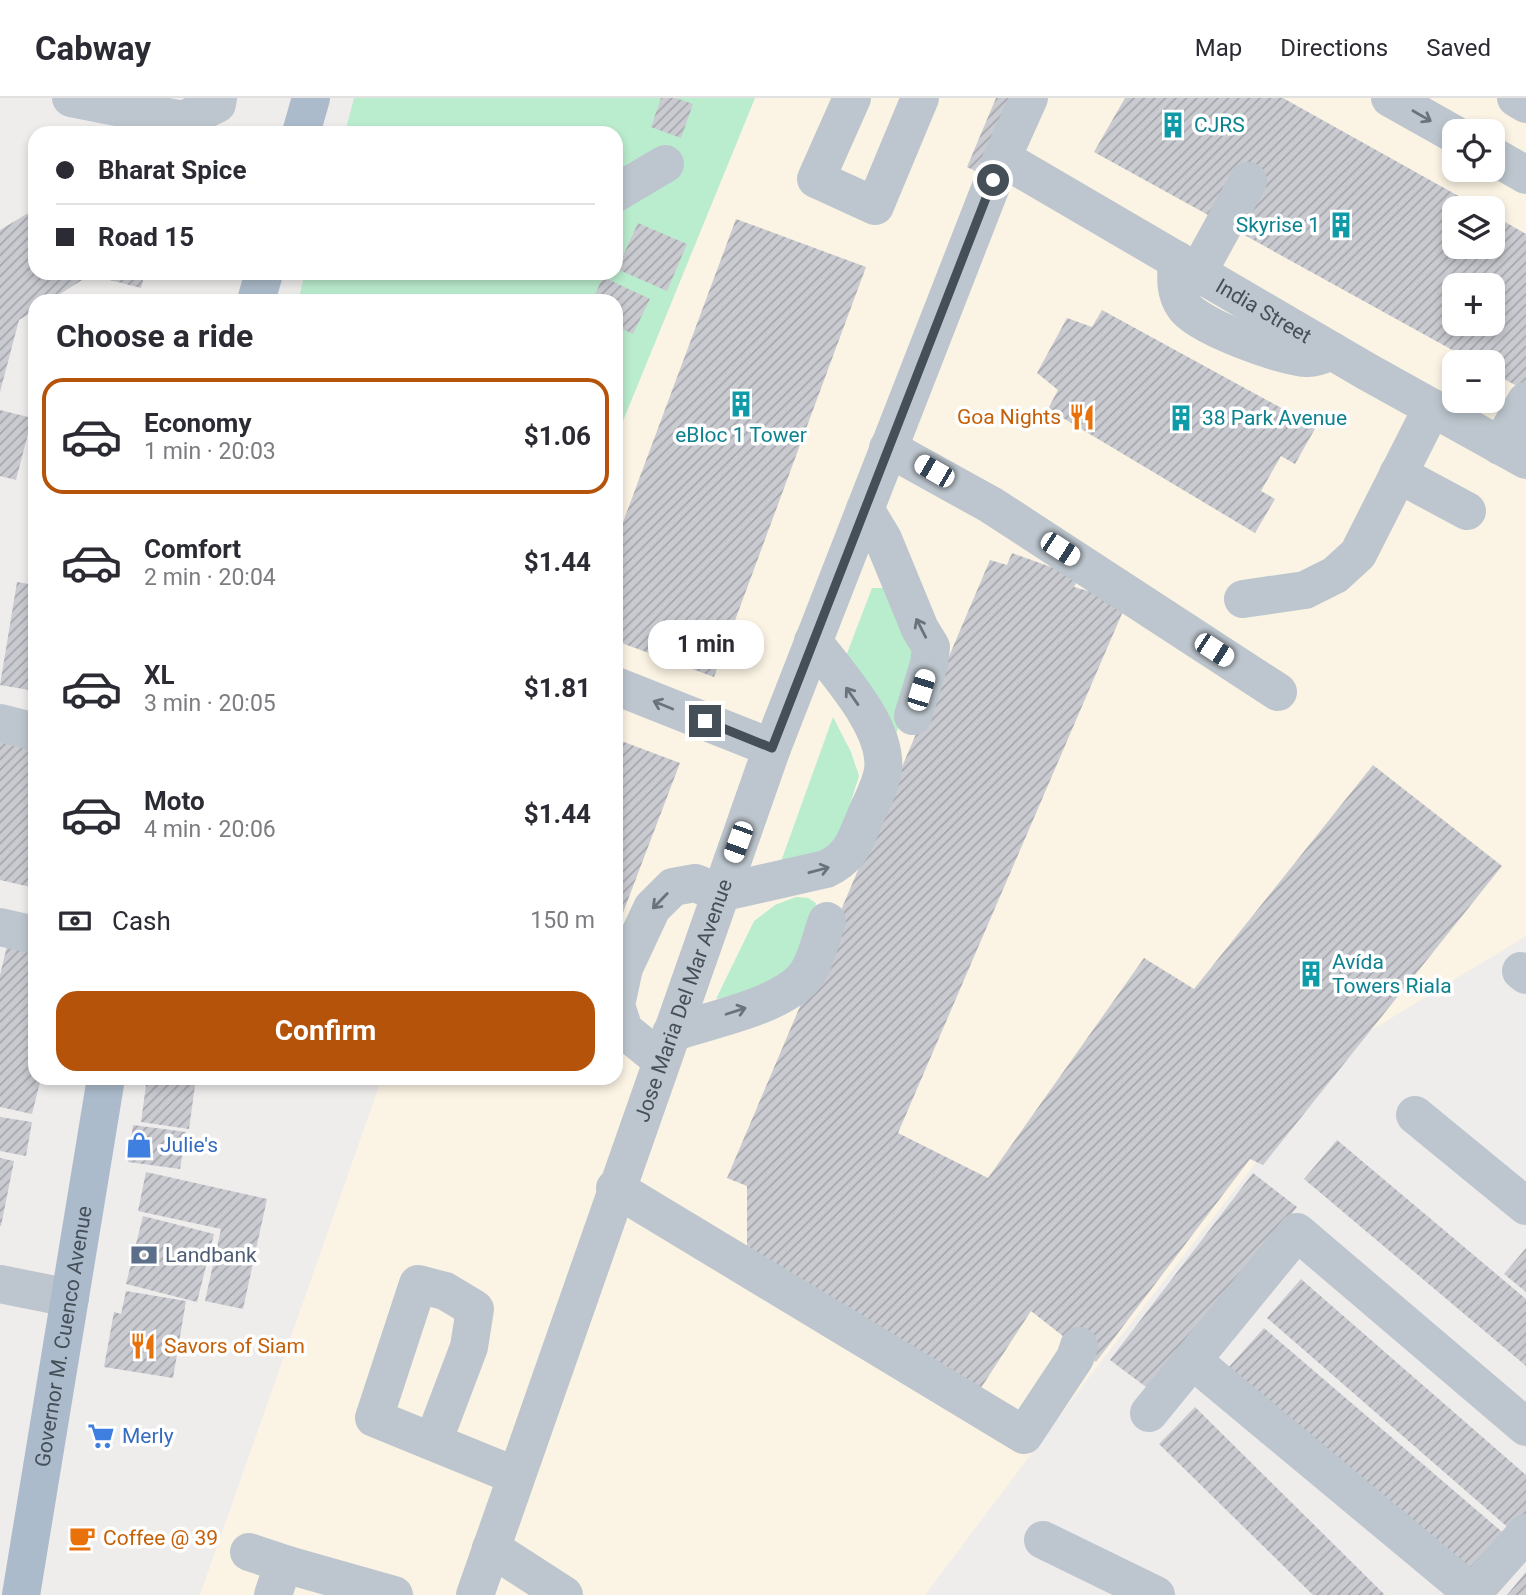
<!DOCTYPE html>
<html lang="en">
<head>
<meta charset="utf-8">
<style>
	:root { --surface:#fff; --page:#f7f7f7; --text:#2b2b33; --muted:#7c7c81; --line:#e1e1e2; --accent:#b45309 }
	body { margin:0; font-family:Roboto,sans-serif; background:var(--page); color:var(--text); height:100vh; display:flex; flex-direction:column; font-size:26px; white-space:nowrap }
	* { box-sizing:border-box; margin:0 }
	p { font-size:23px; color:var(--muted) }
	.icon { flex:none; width:38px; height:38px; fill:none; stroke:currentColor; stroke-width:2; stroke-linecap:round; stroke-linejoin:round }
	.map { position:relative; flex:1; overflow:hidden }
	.drawer { position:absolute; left:28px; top:196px; width:595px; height:791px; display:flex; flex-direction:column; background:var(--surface); border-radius:21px; box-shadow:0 4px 10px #0003 }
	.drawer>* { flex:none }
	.guide { position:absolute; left:28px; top:28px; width:595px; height:154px; border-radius:21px; box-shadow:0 4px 10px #0003; display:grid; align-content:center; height:154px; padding:0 28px; background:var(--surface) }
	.tools { position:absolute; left:1442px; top:21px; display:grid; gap:14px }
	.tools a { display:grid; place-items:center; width:63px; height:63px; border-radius:14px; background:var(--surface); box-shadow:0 4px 10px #0003; font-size:35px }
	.end { position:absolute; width:32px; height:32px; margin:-16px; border:9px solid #454f58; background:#fff; box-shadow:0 0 0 4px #fff }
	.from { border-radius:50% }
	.bubble { position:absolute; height:49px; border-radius:21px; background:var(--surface); box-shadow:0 4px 10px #0003; font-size:23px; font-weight:700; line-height:49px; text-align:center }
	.car { position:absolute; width:21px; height:42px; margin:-21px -10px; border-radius:9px; box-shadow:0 0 5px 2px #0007; background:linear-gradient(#fff 24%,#345 0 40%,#fff 0 76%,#345 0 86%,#fff 0) }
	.guide b { display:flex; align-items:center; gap:24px; height:66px; font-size:26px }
	.guide b+b { border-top:2px solid var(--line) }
	.guide i { width:18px; height:18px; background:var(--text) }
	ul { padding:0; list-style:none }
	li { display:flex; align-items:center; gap:21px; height:116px; margin:0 14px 10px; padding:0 14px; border:4px solid transparent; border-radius:21px }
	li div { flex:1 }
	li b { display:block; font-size:26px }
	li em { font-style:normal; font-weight:700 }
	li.on { border-color:var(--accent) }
	li>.icon { width:63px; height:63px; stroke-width:1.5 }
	h2 { padding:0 28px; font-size:32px; line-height:84px }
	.pay { display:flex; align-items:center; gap:18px; height:77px; padding:0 28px; font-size:26px }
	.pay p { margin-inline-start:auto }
	.action { display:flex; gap:14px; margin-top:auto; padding:14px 28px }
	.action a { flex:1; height:80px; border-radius:21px; background:var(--accent); color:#fff; font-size:28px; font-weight:700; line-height:80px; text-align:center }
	header { display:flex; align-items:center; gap:42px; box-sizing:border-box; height:98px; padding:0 35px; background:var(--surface); border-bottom:2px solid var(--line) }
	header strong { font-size:33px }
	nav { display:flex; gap:38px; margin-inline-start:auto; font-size:24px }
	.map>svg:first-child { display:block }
	.commercial { fill:#fbf4e4; fill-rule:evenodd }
	.grass { fill:#baecce }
	.building { fill:url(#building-hatch); fill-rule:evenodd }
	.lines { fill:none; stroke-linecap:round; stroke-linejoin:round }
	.minor { stroke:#bdc6ce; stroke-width:38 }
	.major { stroke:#acbbcb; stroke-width:38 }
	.oneway { stroke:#69737b }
	.route { stroke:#454f58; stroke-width:9 }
	.labels { text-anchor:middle; stroke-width:7; stroke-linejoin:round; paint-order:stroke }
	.culture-label { font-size:21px; fill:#0d838f; stroke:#fff; text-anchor:start }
	.street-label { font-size:21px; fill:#454f58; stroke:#fff }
	.food-label { font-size:21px; fill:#c56008; stroke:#fff; text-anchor:start }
	.shop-label { font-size:21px; fill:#366cbe; stroke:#fff; text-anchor:start }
	.service-label { font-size:21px; fill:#4e5e75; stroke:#fff; text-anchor:start }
</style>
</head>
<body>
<header>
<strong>Cabway</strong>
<nav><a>Map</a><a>Directions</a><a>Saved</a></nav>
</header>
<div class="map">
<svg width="1526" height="1497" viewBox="0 0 1526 1497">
	<defs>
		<pattern id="building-hatch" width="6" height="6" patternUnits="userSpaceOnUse" patternTransform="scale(1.75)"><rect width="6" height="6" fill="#c9cbd1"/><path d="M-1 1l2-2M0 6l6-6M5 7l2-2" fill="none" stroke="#a5a7ac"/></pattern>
	</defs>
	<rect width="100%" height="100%" fill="#efecec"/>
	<path class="commercial" d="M 755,0 L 1526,0 L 1526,838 L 1370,933 L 1300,1008 L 1089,1279 L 925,1497 L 200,1497 L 382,980 L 616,980 L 616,340 ZM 1454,33 L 1493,33 L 1493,72 L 1454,72 ZM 1454,110 L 1493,110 L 1493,149 L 1454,149 ZM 1454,187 L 1493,187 L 1493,226 L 1454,226 ZM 1454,264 L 1493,264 L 1493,303 L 1454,303 Z"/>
	<path class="grass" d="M 354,0 L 755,0 L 616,340 L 616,203 L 298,203 L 305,175 L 616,175 L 616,35 L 345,35 Z
		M 872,490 L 884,490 L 922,572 L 891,648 L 841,571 Z
		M 833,619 L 851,654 L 859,678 L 838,744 L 819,762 L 779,769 Z
		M 796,799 L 808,800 L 816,805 C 812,837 790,881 759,894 C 747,899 729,899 716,901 L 754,823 L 775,807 Z"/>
	<path class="building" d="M 661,0 L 676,0 L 693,6 L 681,40 L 651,29 Z
		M 996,0 L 1009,0 L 977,74 L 967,69 Z
		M 1125,0 L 1283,0 L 1480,110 L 1454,110 L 1454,149 L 1493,149 L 1493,117 L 1526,136 L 1526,293 L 1493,275 L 1493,264 L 1474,264 L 1094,54 ZM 1454,187 L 1493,187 L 1493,226 L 1454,226 Z
		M 35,111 L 35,175 L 145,175 L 141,190 L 90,177 L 49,203 L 35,203 L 35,212 L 19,222 L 0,294 L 0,132 Z
		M 736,121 L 866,169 L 714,579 L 616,543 L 616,443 Z
		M 638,125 L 687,146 L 667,193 L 617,171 Z
		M 603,179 L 650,201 L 633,236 L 616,228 L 616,203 L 592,203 Z
		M 1102,212 L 1316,329 L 1295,366 L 1281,358 L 1261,393 L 1275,401 L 1255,435 L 1048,311 L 1058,292 L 1037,275 L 1067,220 L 1092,229 Z
		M 0,312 L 32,320 L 16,382 L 0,378 Z
		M 1012,455 L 1079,479 L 1074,489 L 1127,504 L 898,1035 L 988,1080 L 1144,860 L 1194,891 L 1373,667 L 1502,768 L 1263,1067 L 1250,1061 L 1096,1264 L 1031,1213 L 977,1296 L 747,1151 L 747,1088 L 727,1080 L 990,462 L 1007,467 Z
		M 17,484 L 35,487 L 35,593 L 0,587 Z
		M 0,635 L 35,643 L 35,790 L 0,782 Z
		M 616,641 L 680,665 L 616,833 Z
		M 7,848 L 35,854 L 35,980 L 41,980 L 32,1016 L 0,1009 L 0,877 Z
		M 147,980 L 196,980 L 189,1031 L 141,1024 Z
		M 0,1019 L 32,1024 L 26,1058 L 0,1053 Z
		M 133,1027 L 186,1034 L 180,1071 L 128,1064 Z
		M 1337,1042 L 1526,1201 L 1526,1268 L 1304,1081 Z
		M 0,1060 L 14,1063 L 1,1128 L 0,1128 Z
		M 146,1074 L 267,1101 L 243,1211 L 205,1203 L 221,1131 L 138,1113 Z
		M 1253,1075 L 1297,1109 L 1154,1295 L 1110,1262 Z
		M 143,1118 L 214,1136 L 197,1204 L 126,1186 Z
		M 1526,1150 L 1526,1194 L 1504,1176 Z
		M 1301,1181 L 1526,1377 L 1526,1417 L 1512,1433 L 1267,1220 Z
		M 126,1193 L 186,1203 L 173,1280 L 104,1269 L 114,1214 L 121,1216 Z
		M 1264,1230 L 1508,1439 L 1471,1481 L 1227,1271 Z
		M 1195,1309 L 1385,1497 L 1313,1497 L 1159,1346 Z
		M 1526,1474 L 1526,1497 L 1507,1497 Z"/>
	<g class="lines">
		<g class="minor">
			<path d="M 71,0 L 183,22 L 217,6 L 218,0"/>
			<path d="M 852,0 L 816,81 L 875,108 L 920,0"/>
			<path d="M 1390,0 L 1454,36"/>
			<path d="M 1516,0 L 1526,6"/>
			<path d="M 1493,58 L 1526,77"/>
			<path id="s1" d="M 1002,60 L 1366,273 L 1526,362"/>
			<path d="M 616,95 L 665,66"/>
			<path d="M 1177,162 C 1176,178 1174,193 1184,208 C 1196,228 1282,259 1306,260 C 1314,261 1324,256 1332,253"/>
			<path d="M 1198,174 L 1248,83"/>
			<path d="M 1500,348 L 1526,303"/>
			<path d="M 888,350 L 991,407 L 1278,594"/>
			<path d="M 1398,376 L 1467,413"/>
			<path d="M 865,411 L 883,441 L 920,531 L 931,549 L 929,566 L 913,618"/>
			<path d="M 1243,501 L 1305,492 L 1335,477 L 1358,456 L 1432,310"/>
			<path d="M 616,588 L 772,650"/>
			<path d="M 0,625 L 35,634"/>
			<path d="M 0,829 L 35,837"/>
			<path d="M 1521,873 L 1526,877"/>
			<path d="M 671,935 C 708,922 787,908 808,874 C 817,860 821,839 827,823"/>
			<path d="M 661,962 L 624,932 L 616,907 L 624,870 L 652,810 L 673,789 L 695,785 L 720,795 L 826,771 C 851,760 856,741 866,717 C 872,703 881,687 883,672 C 888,629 838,577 813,543"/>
			<path d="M 1415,1017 L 1526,1108"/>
			<path d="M 615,1090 L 1024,1337 L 1075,1260 L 1079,1248"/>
			<path d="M 0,1186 L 70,1200"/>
			<path d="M 1192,1262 L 1465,1489 L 1478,1489 L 1526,1435"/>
			<path d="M 1149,1315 L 1297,1134 L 1526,1329"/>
			<path d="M 433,1344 L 469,1249 L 475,1211 L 445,1193 L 418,1186 L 374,1320 L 516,1378"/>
			<path d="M 1043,1442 L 1156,1497"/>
			<path d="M 491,1450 L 564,1497"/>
			<path d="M 249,1454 L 288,1467"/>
			<path d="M 273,1497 L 282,1470 L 288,1467 L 394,1497"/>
			<path id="s2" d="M 475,1497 L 772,650 L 1002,60 L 1029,0"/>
		</g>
		<g class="major">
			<path d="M 301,35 L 311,0"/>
			<path d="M 256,203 L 264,175"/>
			<path id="s3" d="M 21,1497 L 106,980"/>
		</g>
	</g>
	<defs><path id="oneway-shaft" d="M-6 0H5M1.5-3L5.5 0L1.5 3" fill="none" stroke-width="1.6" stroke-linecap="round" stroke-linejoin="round" transform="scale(1.75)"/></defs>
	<g class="oneway">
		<use href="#oneway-shaft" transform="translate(1422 18) rotate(30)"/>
		<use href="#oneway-shaft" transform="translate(921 530) rotate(-117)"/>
		<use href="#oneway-shaft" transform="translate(852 598) rotate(-125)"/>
		<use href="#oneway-shaft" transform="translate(663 607) rotate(-158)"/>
		<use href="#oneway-shaft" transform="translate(819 772) rotate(-15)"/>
		<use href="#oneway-shaft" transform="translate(660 803) rotate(134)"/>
		<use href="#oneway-shaft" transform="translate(736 913) rotate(-18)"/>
	</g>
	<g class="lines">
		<path class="route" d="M 705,623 L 772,650 L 993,82"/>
	</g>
	<defs>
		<g id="building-bare" transform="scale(2.1)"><path d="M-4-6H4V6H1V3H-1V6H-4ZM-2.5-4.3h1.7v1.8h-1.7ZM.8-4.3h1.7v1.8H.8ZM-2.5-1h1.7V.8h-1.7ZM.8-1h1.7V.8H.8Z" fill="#0f9aa8" stroke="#fff" stroke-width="2.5" paint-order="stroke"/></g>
		<g id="restaurant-bare" transform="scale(2.1)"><path d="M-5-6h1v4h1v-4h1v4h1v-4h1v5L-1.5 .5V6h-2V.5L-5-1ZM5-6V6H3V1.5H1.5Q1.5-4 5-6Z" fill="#e8710a" stroke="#fff" stroke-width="2.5" paint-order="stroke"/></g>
		<g id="shop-bare" transform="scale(2.1)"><path d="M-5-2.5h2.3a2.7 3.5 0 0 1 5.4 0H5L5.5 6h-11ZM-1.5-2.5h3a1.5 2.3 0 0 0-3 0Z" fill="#3f7fe0" stroke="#fff" stroke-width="2.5" paint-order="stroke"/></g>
		<g id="bank-bare" transform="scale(2.1)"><path d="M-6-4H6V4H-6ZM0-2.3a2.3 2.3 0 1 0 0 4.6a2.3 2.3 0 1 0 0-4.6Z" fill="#5c6f8a" stroke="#fff" stroke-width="2.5" paint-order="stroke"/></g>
		<g id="supermarket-bare" transform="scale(2.1)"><path d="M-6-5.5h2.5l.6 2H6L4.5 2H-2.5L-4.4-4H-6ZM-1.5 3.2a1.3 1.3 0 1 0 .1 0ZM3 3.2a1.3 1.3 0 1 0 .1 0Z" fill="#3f7fe0" stroke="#fff" stroke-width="2.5" paint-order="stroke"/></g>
		<g id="cafe-bare" transform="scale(2.1)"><path d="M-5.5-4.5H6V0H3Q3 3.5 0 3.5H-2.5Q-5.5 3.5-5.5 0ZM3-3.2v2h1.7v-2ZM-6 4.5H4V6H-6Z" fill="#e8710a" stroke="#fff" stroke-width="2.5" paint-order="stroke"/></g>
	</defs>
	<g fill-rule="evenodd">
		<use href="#building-bare" x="1173" y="27"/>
		<use href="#building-bare" x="1341" y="127"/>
		<use href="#building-bare" x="741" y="306"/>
		<use href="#restaurant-bare" x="1082" y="319"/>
		<use href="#building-bare" x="1181" y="320"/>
		<use href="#building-bare" x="1311" y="876"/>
		<use href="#shop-bare" x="139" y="1047"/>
		<use href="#bank-bare" x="144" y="1157"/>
		<use href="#restaurant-bare" x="143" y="1248"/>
		<use href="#supermarket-bare" x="101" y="1338"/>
		<use href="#cafe-bare" x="82" y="1440"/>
	</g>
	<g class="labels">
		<g class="culture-label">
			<text x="1194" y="34">CJRS</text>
			<text x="1320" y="134" text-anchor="end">Skyrise 1</text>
			<text x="1202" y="327">38 Park Avenue</text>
			<text x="741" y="344" text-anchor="middle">eBloc 1 Tower</text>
			<text x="1332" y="871">Avída<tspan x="1332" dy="24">Towers Riala</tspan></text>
		</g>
		<g class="street-label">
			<text dy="7" stroke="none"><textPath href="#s1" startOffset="303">India Street</textPath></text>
			<text dy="7" stroke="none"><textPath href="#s2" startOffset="630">Jose Maria Del Mar Avenue</textPath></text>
			<text dy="7" stroke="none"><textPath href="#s3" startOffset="262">Governor M. Cuenco Avenue</textPath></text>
		</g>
		<g class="food-label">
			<text x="1061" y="326" text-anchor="end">Goa Nights</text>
			<text x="164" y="1255">Savors of Siam</text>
			<text x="103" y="1447">Coffee @ 39</text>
		</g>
		<g class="shop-label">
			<text x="160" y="1054">Julie's</text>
			<text x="122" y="1345">Merly</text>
		</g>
		<g class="service-label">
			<text x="165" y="1164">Landbank</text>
		</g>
	</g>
</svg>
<div class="tools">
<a><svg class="icon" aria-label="locate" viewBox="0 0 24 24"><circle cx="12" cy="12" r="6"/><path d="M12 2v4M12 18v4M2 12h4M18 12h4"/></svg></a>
<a><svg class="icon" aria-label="layers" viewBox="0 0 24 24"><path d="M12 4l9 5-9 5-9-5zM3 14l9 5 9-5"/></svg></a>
<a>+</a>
<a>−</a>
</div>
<i class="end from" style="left:993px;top:82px"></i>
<i class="end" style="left:705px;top:623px"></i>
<div class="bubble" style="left:648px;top:522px;width:116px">1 min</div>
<i class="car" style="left:934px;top:373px;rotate:300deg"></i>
<i class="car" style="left:1060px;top:451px;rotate:123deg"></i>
<i class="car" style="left:1214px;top:552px;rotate:123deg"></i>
<i class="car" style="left:921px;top:592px;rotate:17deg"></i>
<i class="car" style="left:738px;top:744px;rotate:200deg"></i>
<div class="guide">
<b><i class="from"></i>Bharat Spice</b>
<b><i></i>Road 15</b>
</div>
<section class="drawer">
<h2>Choose a ride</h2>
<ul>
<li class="on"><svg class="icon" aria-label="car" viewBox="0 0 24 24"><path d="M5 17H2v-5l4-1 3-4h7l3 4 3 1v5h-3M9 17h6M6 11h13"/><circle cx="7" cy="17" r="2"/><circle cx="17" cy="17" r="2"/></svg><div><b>Economy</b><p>1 min · 20:03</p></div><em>$1.06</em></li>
<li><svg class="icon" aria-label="car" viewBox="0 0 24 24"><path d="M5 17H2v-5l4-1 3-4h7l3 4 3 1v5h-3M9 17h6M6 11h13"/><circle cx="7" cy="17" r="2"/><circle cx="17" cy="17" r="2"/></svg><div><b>Comfort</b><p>2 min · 20:04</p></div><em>$1.44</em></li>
<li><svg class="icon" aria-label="car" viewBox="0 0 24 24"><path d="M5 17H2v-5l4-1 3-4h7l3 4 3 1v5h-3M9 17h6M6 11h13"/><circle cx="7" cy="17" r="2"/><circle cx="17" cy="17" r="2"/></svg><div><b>XL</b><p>3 min · 20:05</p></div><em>$1.81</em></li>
<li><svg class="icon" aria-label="car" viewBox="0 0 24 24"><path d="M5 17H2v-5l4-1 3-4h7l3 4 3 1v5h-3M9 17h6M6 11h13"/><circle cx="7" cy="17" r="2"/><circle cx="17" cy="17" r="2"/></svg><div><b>Moto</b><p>4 min · 20:06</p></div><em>$1.44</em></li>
</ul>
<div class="pay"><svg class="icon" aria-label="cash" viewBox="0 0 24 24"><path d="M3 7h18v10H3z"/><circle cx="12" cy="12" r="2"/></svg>Cash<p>150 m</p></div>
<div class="action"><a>Confirm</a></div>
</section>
</div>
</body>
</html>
